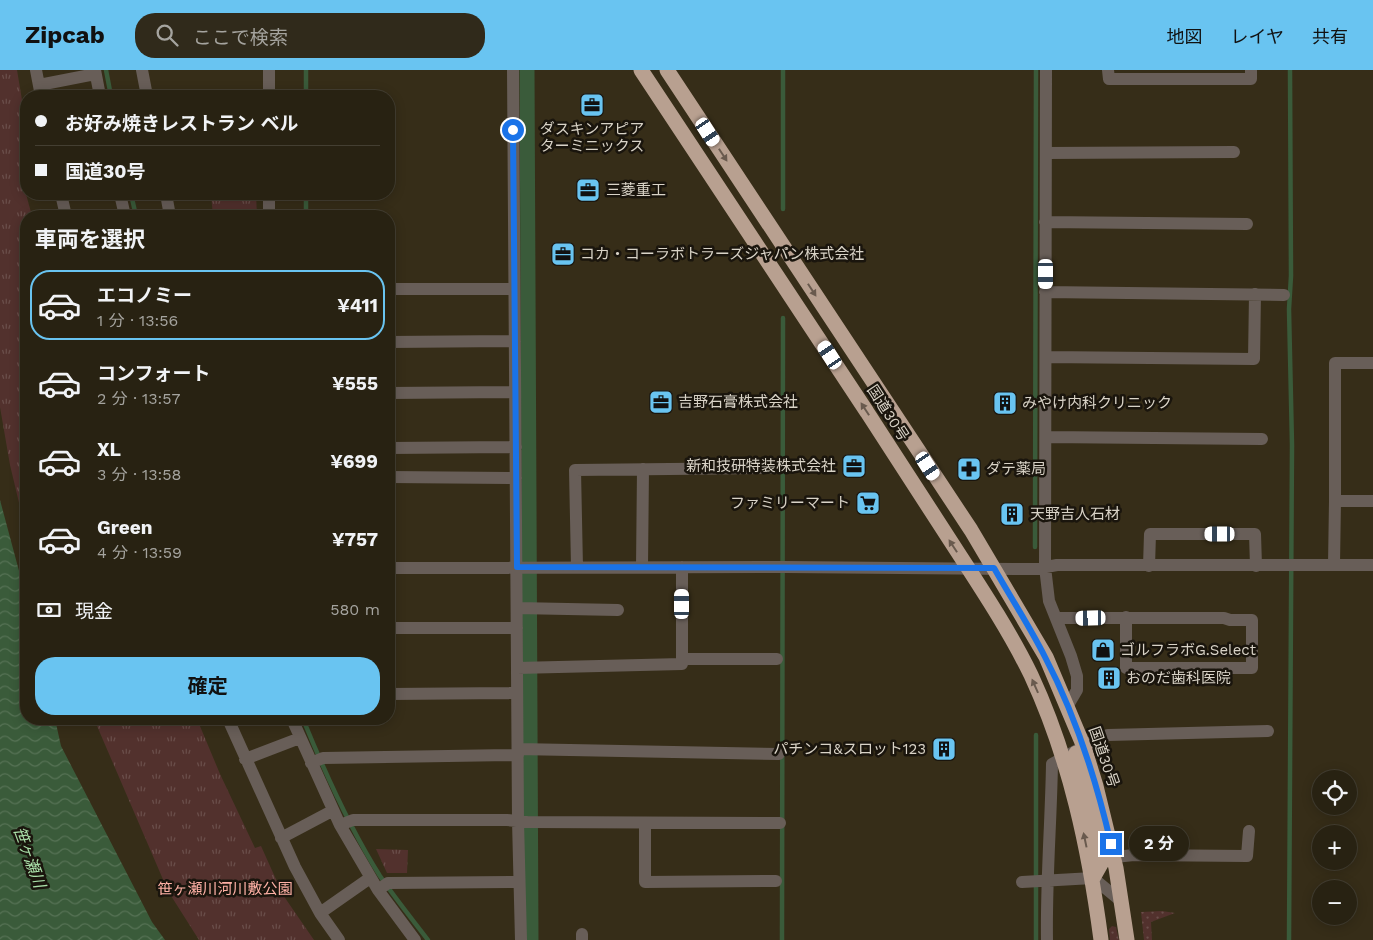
<!DOCTYPE html>
<html lang="ja">
<head>
<meta charset="utf-8">
<style>
	:root { --surface:#282212; --page:#302a1b; --text:#f1f3f6; --muted:#a5a49f; --line:#443f32; --accent:#69c4f1 }
	body { margin:0; font-family:"Work Sans","Noto Sans JP",sans-serif; background:var(--page); color:var(--text); height:100vh; display:flex; flex-direction:column; font-size:19px; white-space:nowrap }
	* { box-sizing:border-box; margin:0 }
	p { font-size:16px; color:var(--muted) }
	.icon { flex:none; width:28px; height:28px; fill:none; stroke:currentColor; stroke-width:2; stroke-linecap:round; stroke-linejoin:round }
	.map { position:relative; flex:1; overflow:hidden }
	.details { position:absolute; left:20px; top:140px; width:375px; height:515px; display:flex; flex-direction:column; background:var(--surface); border-radius:20px; box-shadow:0 2px 12px #0003,0 0 0 1px var(--line) }
	.details>* { flex:none }
	.banner { position:absolute; left:20px; top:20px; width:375px; height:110px; border-radius:20px; box-shadow:0 2px 12px #0003,0 0 0 1px var(--line); display:grid; align-content:center; height:110px; padding:0 15px; background:var(--surface) }
	.controls { position:absolute; left:1312px; top:700px; display:grid; gap:10px }
	.controls a { display:grid; place-items:center; width:45px; height:45px; border-radius:50%; background:var(--surface); box-shadow:0 2px 12px #0003,0 0 0 1px var(--line); font-size:25px }
	.end { position:absolute; width:22px; height:22px; margin:-11px; border:6px solid #1a73e8; background:#fff; box-shadow:0 0 0 2px #fff }
	.from { border-radius:50% }
	.bubble { position:absolute; height:35px; border-radius:18px; background:var(--surface); box-shadow:0 2px 12px #0003,0 0 0 1px var(--line); font-size:16px; font-weight:700; line-height:35px; text-align:center }
	.car { position:absolute; width:15px; height:30px; margin:-15px -8px; border-radius:6px; box-shadow:0 0 4px 1px #0007; background:linear-gradient(#fff 24%,#345 0 40%,#fff 0 76%,#345 0 86%,#fff 0) }
	.banner b { display:flex; align-items:center; gap:18px; height:48px; font-size:19px }
	.banner b+b { border-top:1px solid var(--line) }
	.banner i { width:12px; height:12px; background:var(--text) }
	ul { padding:0; list-style:none }
	li { display:flex; align-items:center; gap:15px; height:70px; margin:0 10px 8px; padding:0 5px; border:2px solid transparent; border-radius:20px }
	li div { flex:1 }
	li b { display:block; font-size:19px }
	li em { font-style:normal; font-weight:700 }
	li.current { border-color:var(--accent) }
	li>.icon { width:45px; height:45px; stroke-width:1.5 }
	h2 { padding:0 15px; font-size:22px; line-height:60px }
	.pay { display:flex; align-items:center; gap:12px; height:55px; padding:0 15px; font-size:19px }
	.pay p { margin-inline-start:auto }
	.button { display:flex; gap:10px; margin-top:auto; padding:10px 15px }
	.button a { flex:1; height:58px; border-radius:20px; background:var(--accent); color:#111; font-size:20px; font-weight:700; line-height:58px; text-align:center }
	header { display:flex; align-items:center; gap:30px; box-sizing:border-box; height:70px; padding:0 25px; background:var(--accent); color:#111 }
	header strong { font-size:24px }
	nav { display:flex; gap:28px; margin-inline-start:auto; font-size:18px }
	.search { width:350px; height:45px; background:var(--page); display:flex; align-items:center; gap:12px; box-sizing:border-box; padding:0 18px; border-radius:20px; color:var(--muted); font-size:19px }
	.map>svg:first-child { display:block }
	.grass { fill:url(#grass-dots) }
	.park { fill:url(#park-tufts) }
	.water { fill:url(#water-waves) }
	.lines { fill:none; stroke-linecap:round; stroke-linejoin:round }
	.stream { stroke:#3a5b3a; stroke-width:4.5 }
	.canal { stroke:#3a5b3a; stroke-width:15 }
	.street { stroke:#685e58; stroke-width:12 }
	.highway { stroke:#b8a090; stroke-width:15 }
	.oneway { fill:#695a4e }
	.route { stroke:#1a73e8; stroke-width:6 }
	.labels { text-anchor:middle; stroke-width:5; stroke-linejoin:round; paint-order:stroke }
	.poi-label { font-size:15px; fill:#d9d3c7; stroke:#1a150d; text-anchor:start }
	.street-label { font-size:15px; fill:#d9d3c7; stroke:#1a150d }
	.park-label { font-size:15px; fill:#feb0a5; stroke:#1a150d }
	.water-label { font-size:16px; font-style:italic; fill:#aae0a9; stroke:#1a150d }
</style>
</head>
<body>
<header>
<strong>Zipcab</strong>
<div class="search"><svg class="icon" aria-label="search" viewBox="0 0 24 24"><circle cx="10" cy="10" r="6"/><path d="M15 15l6 6"/></svg>ここで検索</div>
<nav><a>地図</a><a>レイヤ</a><a>共有</a></nav>
</header>
<div class="map">
<svg width="1373" height="870" viewBox="0 0 1373 870">
	<defs>
		<pattern id="grass-dots" width="8" height="8" patternUnits="userSpaceOnUse" patternTransform="scale(1.25)"><rect width="8" height="8" fill="#52312d"/><path d="M2 2h.1M6 6h.1" fill="none" stroke="#6a4e4a" stroke-width="1.8" stroke-linecap="round"/></pattern>
		<pattern id="park-tufts" width="24" height="20" patternUnits="userSpaceOnUse" patternTransform="scale(1.25)"><rect width="24" height="20" fill="#52312d"/><path d="M3 7l-1-3M5 7V3M7 7l1-3M15 17l-1-3M17 17v-4M19 17l1-3" fill="none" stroke="#6a4e4a"/></pattern>
		<pattern id="water-waves" width="16" height="10" patternUnits="userSpaceOnUse" patternTransform="scale(1.25)"><rect width="16" height="10" fill="#3a5b3a"/><path d="M0 5q4-4 8 0t8 0" fill="none" stroke="#567255"/></pattern>
	</defs>
	<rect width="100%" height="100%" fill="#362d18"/>
	<path class="grass" d="M 1162,841 L 1175,843 L 1151,852 L 1152,870 L 1144,870 L 1141,842 Z
		M 1112,856 L 1116,857 L 1119,870 L 1110,870 L 1109,859 Z"/>
	<path class="park" d="M 0,0 L 17,0 L 26,54 L 26,92 L 24,93 L 26,101 L 26,124 L 32,146 L 26,146 L 26,462 L 10,395 L 0,337 Z
		M 211,124 L 256,124 L 257,146 L 213,146 Z
		M 94,649 L 197,649 L 220,704 L 255,778 L 261,776 L 283,825 L 314,870 L 199,870 L 168,821 Z
		M 376,779 L 408,780 L 407,803 L 387,803 Z"/>
	<path class="water" d="M 0,430 L 26,527 L 26,649 L 55,649 L 61,676 L 152,852 L 165,870 L 0,870 Z"/>
	<g class="lines">
		<path class="stream" d="M 106,0 L 111,26
			M 783,0 L 783,139
			M 306,26 L 306,0
			M 131,124 L 136,146
			M 306,124 L 306,146
			M 1035,477 L 1036,0
			M 303,649 C 325,703 349,757 380,806 C 395,828 412,849 428,870
			M 782,870 L 783,248
			M 1036,870 L 1036,665
			M 1289,870 L 1292,375 L 1289,239 L 1291,206 L 1290,0"/>
		<path class="canal" d="M 527,0 L 531,870"/>
		<path class="street" d="M 36,0 L 41,26
			M 95,0 L 100,26
			M 142,0 L 147,26
			M 269,0 L 269,26
			M 513,0 L 518,751 L 521,870
			M 1046,0 L 1045,497 L 1049,531 L 1071,586 L 1077,606 L 1077,620 L 1067,637
			M 1108,0 L 1109,9 L 1251,9 L 1251,0
			M 39,15 L 95,4
			M 147,25 L 269,25
			M 1046,83 L 1234,82
			M 61,124 L 66,146
			M 120,124 L 125,146
			M 166,124 L 170,146
			M 269,124 L 269,146
			M 1045,152 L 1247,154
			M 389,219 L 514,219
			M 1045,222 L 1284,225
			M 389,272 L 515,271
			M 1046,287 L 1254,289 L 1255,224
			M 1373,293 L 1335,293 L 1335,431 L 1373,431
			M 389,323 L 515,322
			M 1046,367 L 1262,369
			M 389,378 L 516,377
			M 389,407 L 516,408
			M 1334,495 L 1335,431
			M 1149,496 L 1150,464 L 1255,464 L 1256,496
			M 577,497 L 575,400 L 774,398
			M 642,497 L 643,399
			M 389,498 L 786,497 L 1013,499 L 1035,499 L 1057,495 L 1373,495
			M 517,538 L 618,540
			M 1056,548 L 1224,548 L 1230,550 L 1252,550 L 1252,598 L 1126,598 L 1126,547
			M 389,558 L 517,558
			M 682,589 L 777,589
			M 517,598 L 682,594 L 682,497
			M 389,624 L 517,623
			M 228,649 L 295,797 L 320,843 L 339,870
			M 292,649 L 340,755 L 378,820 L 415,870
			M 518,679 L 779,684
			M 245,689 L 300,668
			M 311,693 L 323,688 L 518,685
			M 645,753 L 645,812 L 776,811
			M 340,755 L 353,750 L 507,750 L 527,752 L 780,753
			M 281,768 L 332,741
			M 1105,788 L 1134,785 L 1247,786 L 1249,761
			M 1022,812 L 1093,808 L 1122,832
			M 378,820 L 388,813 L 519,812
			M 320,843 L 370,808
			M 582,870 L 582,864
			M 1047,870 C 1046,811 1051,753 1052,694 L 1099,668 L 1108,665 L 1268,661"/>
		<path class="highway" d="M 641,0 C 717,114 792,228 867,342 C 897,389 927,435 957,481 C 983,521 1010,562 1031,605 C 1070,689 1089,779 1101,870
			M 667,0 L 971,460 L 1046,587 L 1084,677 L 1096,716 L 1116,798 L 1127,870
			M 1076,683 L 1102,786 L 1102,792 L 1093,808"/>
	</g>
	<defs><path id="oneway-solid" d="M-6-.8H1V-3.2L6.5 0L1 3.2V.8H-6Z" transform="scale(1.25)"/></defs>
	<g class="oneway">
		<use href="#oneway-solid" transform="translate(723 85) rotate(57)"/>
		<use href="#oneway-solid" transform="translate(812 220) rotate(57)"/>
		<use href="#oneway-solid" transform="translate(865 339) rotate(-123)"/>
		<use href="#oneway-solid" transform="translate(953 476) rotate(-123)"/>
		<use href="#oneway-solid" transform="translate(1035 616) rotate(-114)"/>
		<use href="#oneway-solid" transform="translate(1085 770) rotate(-102)"/>
	</g>
	<g class="lines">
		<path class="route" d="M 513,60 L 517,497 L 994,498 C 1011,528 1030,557 1045,587 C 1076,646 1096,709 1111,774"/>
	</g>
	<defs>
		<g id="office-square" transform="scale(1.25)"><rect x="-9" y="-9" width="18" height="18" rx="4" fill="#69c4f1" stroke="#1a150d"/><path d="M-6-3h4V-5.5h4V-3h4V5H-6ZM-1-4.5V-3h2v-1.5ZM-6 0V1H6V0Z" fill="#111"/></g>
		<g id="building-square" transform="scale(1.25)"><rect x="-9" y="-9" width="18" height="18" rx="4" fill="#69c4f1" stroke="#1a150d"/><path d="M-4-6H4V6H1V3H-1V6H-4ZM-2.5-4.3h1.7v1.8h-1.7ZM.8-4.3h1.7v1.8H.8ZM-2.5-1h1.7V.8h-1.7ZM.8-1h1.7V.8H.8Z" fill="#111"/></g>
		<g id="pharmacy-square" transform="scale(1.25)"><rect x="-9" y="-9" width="18" height="18" rx="4" fill="#69c4f1" stroke="#1a150d"/><path d="M-2-6h4v4h4v4h-4v4h-4v-4h-4v-4h4Z" fill="#111"/></g>
		<g id="supermarket-square" transform="scale(1.25)"><rect x="-9" y="-9" width="18" height="18" rx="4" fill="#69c4f1" stroke="#1a150d"/><path d="M-6-5.5h2.5l.6 2H6L4.5 2H-2.5L-4.4-4H-6ZM-1.5 3.2a1.3 1.3 0 1 0 .1 0ZM3 3.2a1.3 1.3 0 1 0 .1 0Z" fill="#111"/></g>
		<g id="shop-square" transform="scale(1.25)"><rect x="-9" y="-9" width="18" height="18" rx="4" fill="#69c4f1" stroke="#1a150d"/><path d="M-5-2.5h2.3a2.7 3.5 0 0 1 5.4 0H5L5.5 6h-11ZM-1.5-2.5h3a1.5 2.3 0 0 0-3 0Z" fill="#111"/></g>
	</defs>
	<g fill-rule="evenodd">
		<use href="#office-square" x="592" y="35"/>
		<use href="#office-square" x="588" y="120"/>
		<use href="#office-square" x="563" y="184"/>
		<use href="#office-square" x="661" y="332"/>
		<use href="#building-square" x="1005" y="333"/>
		<use href="#office-square" x="854" y="396"/>
		<use href="#pharmacy-square" x="969" y="399"/>
		<use href="#supermarket-square" x="868" y="433"/>
		<use href="#building-square" x="1012" y="444"/>
		<use href="#shop-square" x="1103" y="580"/>
		<use href="#building-square" x="1109" y="608"/>
		<use href="#building-square" x="944" y="679"/>
	</g>
	<g class="labels">
		<g class="poi-label">
			<text x="592" y="64" text-anchor="middle">ダスキンアピア<tspan x="592" dy="17">ターミニックス</tspan></text>
			<text x="606" y="125">三菱重工</text>
			<text x="580" y="189">コカ・コーラボトラーズジャパン株式会社</text>
			<text x="678" y="337">吉野石膏株式会社</text>
			<text x="1022" y="338">みやけ内科クリニック</text>
			<text x="836" y="401" text-anchor="end">新和技研特装株式会社</text>
			<text x="986" y="404">ダテ薬局</text>
			<text x="850" y="438" text-anchor="end">ファミリーマート</text>
			<text x="1030" y="449">天野吉人石材</text>
			<text x="1120" y="585">ゴルフラボG.Select</text>
			<text x="1126" y="613">おのだ歯科医院</text>
			<text x="926" y="684" text-anchor="end">パチンコ&amp;スロット123</text>
		</g>
		<g class="street-label">
			<text transform="translate(888 343) rotate(57)" y="5">国道30号</text>
			<text transform="translate(1104 687) rotate(71)" y="5">国道30号</text>
		</g>
		<g class="park-label">
			<text x="225" y="824">笹ヶ瀬川河川敷公園</text>
		</g>
		<g class="water-label">
			<text transform="translate(30 787) rotate(70)" y="6">笹ヶ瀬川</text>
		</g>
	</g>
</svg>
<div class="controls">
<a><svg class="icon" aria-label="locate" viewBox="0 0 24 24"><circle cx="12" cy="12" r="6"/><path d="M12 2v4M12 18v4M2 12h4M18 12h4"/></svg></a>
<a>+</a>
<a>−</a>
</div>
<i class="end from" style="left:513px;top:60px"></i>
<i class="end" style="left:1111px;top:774px"></i>
<div class="bubble" style="left:1129px;top:756px;width:60px">2 分</div>
<i class="car" style="left:708px;top:62px;rotate:147deg"></i>
<i class="car" style="left:1046px;top:204px;rotate:180deg"></i>
<i class="car" style="left:830px;top:285px;rotate:327deg"></i>
<i class="car" style="left:928px;top:396px;rotate:147deg"></i>
<i class="car" style="left:1220px;top:464px;rotate:270deg"></i>
<i class="car" style="left:682px;top:534px;rotate:0deg"></i>
<i class="car" style="left:1091px;top:548px;rotate:269deg"></i>
<div class="banner">
<b><i class="from"></i>お好み焼きレストラン ベル</b>
<b><i></i>国道30号</b>
</div>
<section class="details">
<h2>車両を選択</h2>
<ul>
<li class="current"><svg class="icon" aria-label="car" viewBox="0 0 24 24"><path d="M5 17H2v-5l4-1 3-4h7l3 4 3 1v5h-3M9 17h6M6 11h13"/><circle cx="7" cy="17" r="2"/><circle cx="17" cy="17" r="2"/></svg><div><b>エコノミー</b><p>1 分 · 13:56</p></div><em>¥411</em></li>
<li><svg class="icon" aria-label="car" viewBox="0 0 24 24"><path d="M5 17H2v-5l4-1 3-4h7l3 4 3 1v5h-3M9 17h6M6 11h13"/><circle cx="7" cy="17" r="2"/><circle cx="17" cy="17" r="2"/></svg><div><b>コンフォート</b><p>2 分 · 13:57</p></div><em>¥555</em></li>
<li><svg class="icon" aria-label="car" viewBox="0 0 24 24"><path d="M5 17H2v-5l4-1 3-4h7l3 4 3 1v5h-3M9 17h6M6 11h13"/><circle cx="7" cy="17" r="2"/><circle cx="17" cy="17" r="2"/></svg><div><b>XL</b><p>3 分 · 13:58</p></div><em>¥699</em></li>
<li><svg class="icon" aria-label="car" viewBox="0 0 24 24"><path d="M5 17H2v-5l4-1 3-4h7l3 4 3 1v5h-3M9 17h6M6 11h13"/><circle cx="7" cy="17" r="2"/><circle cx="17" cy="17" r="2"/></svg><div><b>Green</b><p>4 分 · 13:59</p></div><em>¥757</em></li>
</ul>
<div class="pay"><svg class="icon" aria-label="cash" viewBox="0 0 24 24"><path d="M3 7h18v10H3z"/><circle cx="12" cy="12" r="2"/></svg>現金<p>580 m</p></div>
<div class="button"><a>確定</a></div>
</section>
</div>
</body>
</html>
